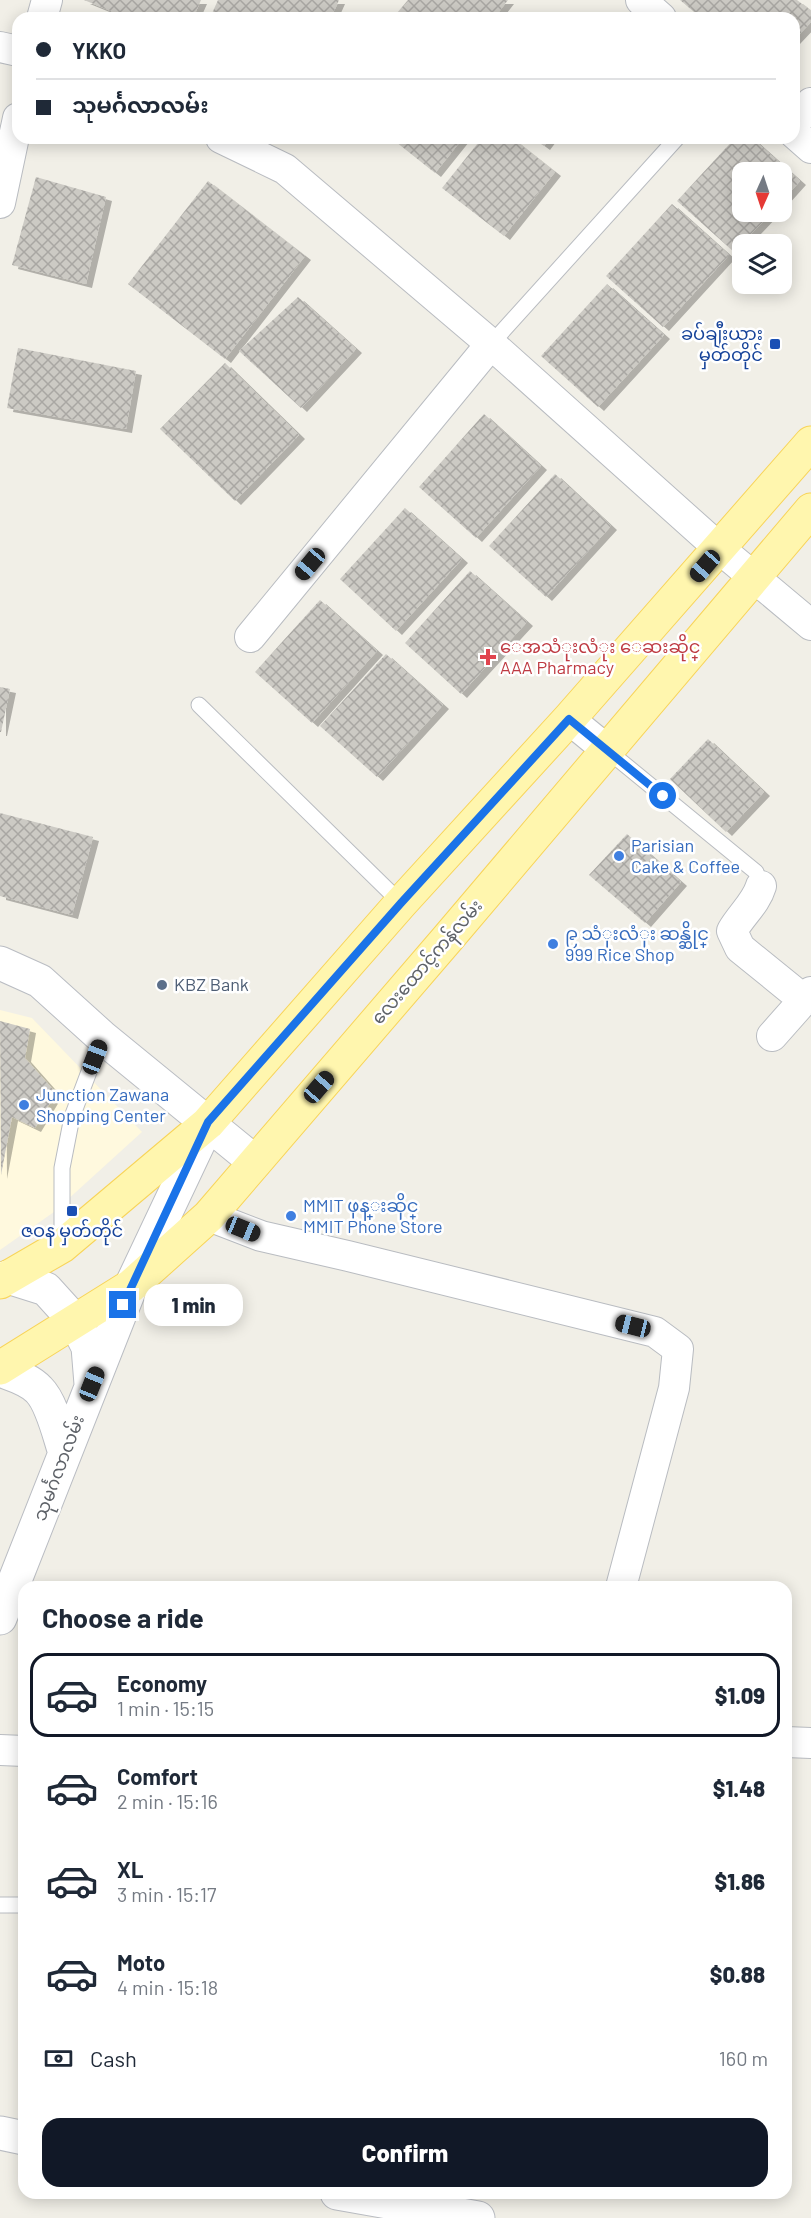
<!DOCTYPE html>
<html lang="en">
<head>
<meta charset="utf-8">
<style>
	:root { --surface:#fff; --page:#f2f2f3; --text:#1f2937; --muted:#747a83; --line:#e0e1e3; --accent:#111827 }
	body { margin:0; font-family:Barlow,"Noto Sans Myanmar",sans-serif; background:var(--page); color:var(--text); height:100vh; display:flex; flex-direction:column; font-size:22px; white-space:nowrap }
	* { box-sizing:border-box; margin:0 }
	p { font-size:20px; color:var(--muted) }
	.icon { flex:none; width:33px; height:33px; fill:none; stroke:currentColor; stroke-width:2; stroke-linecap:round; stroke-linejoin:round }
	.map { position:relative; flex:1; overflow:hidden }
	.details { position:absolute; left:18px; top:1581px; width:774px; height:618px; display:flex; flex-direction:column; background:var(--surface); border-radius:18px; box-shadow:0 3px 15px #0003 }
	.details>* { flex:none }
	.guide { position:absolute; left:12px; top:12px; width:788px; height:132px; border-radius:18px; box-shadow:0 3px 15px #0003; display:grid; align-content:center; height:132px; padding:0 24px; background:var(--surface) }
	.needle { width:39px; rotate:183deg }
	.fabs { position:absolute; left:732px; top:162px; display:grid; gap:12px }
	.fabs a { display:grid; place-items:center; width:60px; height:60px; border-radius:12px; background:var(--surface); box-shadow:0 3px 15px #0003; font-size:30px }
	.end { position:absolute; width:27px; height:27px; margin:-14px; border:8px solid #1a73e8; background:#fff; box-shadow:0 0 0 3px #fff }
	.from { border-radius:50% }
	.bubble { position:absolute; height:42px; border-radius:18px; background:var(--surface); box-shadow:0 3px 15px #0003; font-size:20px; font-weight:800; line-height:42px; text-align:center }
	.car { position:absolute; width:18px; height:36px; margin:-18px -9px; border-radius:8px; box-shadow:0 0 4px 2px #0007; background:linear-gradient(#222 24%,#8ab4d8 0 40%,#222 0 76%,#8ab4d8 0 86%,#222 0) }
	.guide b { display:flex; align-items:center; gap:21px; height:57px; font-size:22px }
	.guide b+b { border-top:2px solid var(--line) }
	.guide i { width:15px; height:15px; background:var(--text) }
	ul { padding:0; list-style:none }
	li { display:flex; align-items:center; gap:18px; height:84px; margin:0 12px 9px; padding:0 12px; border:3px solid transparent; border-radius:18px }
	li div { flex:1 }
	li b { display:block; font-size:22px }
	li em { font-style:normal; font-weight:800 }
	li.selected { border-color:var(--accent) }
	li>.icon { width:54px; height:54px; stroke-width:1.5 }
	h2 { padding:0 24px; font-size:27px; line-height:72px }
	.pay { display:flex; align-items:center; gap:15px; height:66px; padding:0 24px; font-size:22px }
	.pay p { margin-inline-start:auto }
	.primary-button { display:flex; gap:12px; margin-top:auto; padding:12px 24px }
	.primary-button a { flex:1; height:69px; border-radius:18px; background:var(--accent); color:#fff; font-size:24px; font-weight:800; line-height:69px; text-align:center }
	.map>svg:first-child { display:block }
	.commercial { fill:#fff9de }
	.building { fill:url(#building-cross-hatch); filter:url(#shadow) }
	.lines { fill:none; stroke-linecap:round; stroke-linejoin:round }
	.lane-casing { stroke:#b9bcc1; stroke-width:17 }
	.street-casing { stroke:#b9bcc1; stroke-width:32 }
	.secondary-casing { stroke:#babdc3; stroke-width:35 }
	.primary-casing { stroke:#f8d459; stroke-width:35 }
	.lane { stroke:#fff; stroke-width:15 }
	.street { stroke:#fff; stroke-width:30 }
	.secondary { stroke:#fff; stroke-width:33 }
	.primary { stroke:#fff6ae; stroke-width:33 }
	.route { stroke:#1a73e8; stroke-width:8 }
	.transit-dot { fill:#1a4fb4; stroke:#fff; stroke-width:2 }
	.health-dot { fill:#e0444e; stroke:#fff; stroke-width:2 }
	.shop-dot { fill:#3f7fe0; stroke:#fff; stroke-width:2 }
	.service-dot { fill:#5c6f8a; stroke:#fff; stroke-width:2 }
	.labels { text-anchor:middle; stroke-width:5; stroke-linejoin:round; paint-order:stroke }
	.transit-label { font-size:18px; fill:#164399; stroke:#fff; text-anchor:end }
	.health-label { font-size:18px; fill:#be3a42; stroke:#fff; text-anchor:start }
	.shop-label { font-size:18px; fill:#366cbe; stroke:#fff; text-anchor:start }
	.street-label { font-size:18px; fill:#5e6268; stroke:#fff }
	.service-label { font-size:18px; fill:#4e5e75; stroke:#fff; text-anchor:start }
</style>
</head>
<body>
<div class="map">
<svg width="811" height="2218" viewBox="0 0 811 2218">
	<defs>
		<pattern id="building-cross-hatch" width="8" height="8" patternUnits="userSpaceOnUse" patternTransform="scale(1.5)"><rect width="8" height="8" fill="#cccac4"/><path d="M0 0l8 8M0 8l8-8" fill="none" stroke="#a9a7a3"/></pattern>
		<filter id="shadow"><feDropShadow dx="6" dy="4" stdDeviation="0" flood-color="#0004"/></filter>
	</defs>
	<rect width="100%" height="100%" fill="#f1efe7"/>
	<path class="commercial" d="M 0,1010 L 32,1018 L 142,1132 L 54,1212 L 0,1250 Z"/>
	<path class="building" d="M 84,0 L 201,0 L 193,18 L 128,18 Z
		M 218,0 L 339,0 L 331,18 L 210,18 Z
		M 408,0 L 508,0 L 494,18 L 404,18 L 397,13 Z
		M 680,0 L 797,0 L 811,11 L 811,22 L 794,40 L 794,18 L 701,18 Z
		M 391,138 L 463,138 L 435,173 Z
		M 482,138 L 512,138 L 555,172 L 504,236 L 442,188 Z
		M 533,138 L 550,138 L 544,146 Z
		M 735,138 L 752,138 L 800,181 L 782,201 L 782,172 L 742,172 L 742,212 L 772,212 L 734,252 L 677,201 Z
		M 36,177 L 106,197 L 86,284 L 12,265 Z
		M 208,181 L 305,256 L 225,359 L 128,284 Z
		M 672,204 L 729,255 L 663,327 L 606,276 Z
		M 607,284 L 664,335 L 598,407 L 541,356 Z
		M 298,297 L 356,349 L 301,408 L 239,351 Z
		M 18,348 L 136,371 L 126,429 L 7,408 Z
		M 225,363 L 299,435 L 235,501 L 160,429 Z
		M 484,414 L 541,466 L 476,538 L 419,487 Z
		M 555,474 L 611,526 L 546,597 L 489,546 Z
		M 405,508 L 462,559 L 396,631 L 340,579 Z
		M 470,571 L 527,622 L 461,694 L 405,643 Z
		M 320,600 L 377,651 L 312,723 L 255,672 Z
		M 386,654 L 443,705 L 377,777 L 320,726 Z
		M 0,687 L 10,689 L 1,732 L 0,732 Z
		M 708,739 L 764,792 L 726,832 L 670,779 Z
		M 0,813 L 93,837 L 72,915 L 0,896 Z
		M 627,834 L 681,882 L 645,923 L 589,875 Z
		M 0,1021 L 30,1029 L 25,1058 L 56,1093 L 35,1128 L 12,1117 L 1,1175 Z"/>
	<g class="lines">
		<g class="lane-casing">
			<path id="lane" d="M 491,344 L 677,138
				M 199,705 L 401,903
				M 607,750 L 756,872 L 761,886
				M 62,1243 L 62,1168 L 72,1117 L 102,1037
				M 0,1905 L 24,1905"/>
		</g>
		<g class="street-casing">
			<path id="street" d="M 641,0 L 661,18
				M 42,18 L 47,0
				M 0,47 L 18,51
				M 794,124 L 811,103
				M 794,133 L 811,148
				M 221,138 L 285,169 L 491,344 L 720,549 L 811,625
				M 0,203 L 18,118
				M 250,637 L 491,344
				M 569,719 L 607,750
				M 761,886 C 756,903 741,915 732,931 L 740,948 L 804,1000
				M 772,1036 L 811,992
				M 209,1216 L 261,1236 L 348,1256 L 655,1332 L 678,1349 L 674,1388 L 621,1587
				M 786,1742 L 811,1743
				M 0,1750 L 24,1751"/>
		</g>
		<g class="secondary-casing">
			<path id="secondary" d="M 0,963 L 40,981 L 102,1037 L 255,1162
				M 8,1277 L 46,1289 L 75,1321 L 88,1347 L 91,1384
				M 0,1370 C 13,1375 29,1379 39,1390 C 52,1403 59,1435 65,1453
				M 0,1618 L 131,1286 L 208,1123
				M 0,2133 L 24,2138
				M 337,2193 L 478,2218"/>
		</g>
		<g class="primary-casing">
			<path id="primary" d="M 0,1282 L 62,1246 L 208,1123 L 401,903 L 569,719 L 811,443
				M 0,1368 L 131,1286 L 209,1216 L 448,938 L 811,510"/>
		</g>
		<use href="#lane" class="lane"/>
		<use href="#street" class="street"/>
		<use href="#secondary" class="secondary"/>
		<use href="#primary" class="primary"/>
	</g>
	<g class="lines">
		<path class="route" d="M 123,1305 L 208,1122 L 401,903 L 569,719 L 663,796"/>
	</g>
	<g class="transit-dot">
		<rect x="769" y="338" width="12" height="12" rx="3"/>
		<rect x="66" y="1205" width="12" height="12" rx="3"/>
	</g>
	<path class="health-dot" d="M485 648h6v6h6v6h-6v6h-6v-6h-6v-6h6z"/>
	<g class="shop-dot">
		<circle cx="619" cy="856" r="6"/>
		<circle cx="553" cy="944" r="6"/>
		<circle cx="24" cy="1105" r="6"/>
		<circle cx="291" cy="1216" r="6"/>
	</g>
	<circle class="service-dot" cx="162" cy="985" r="6"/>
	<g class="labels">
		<g class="transit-label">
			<text x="763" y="340">ခပ်ချီးယား<tspan x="763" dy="21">မှတ်တိုင်</tspan></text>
			<text x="72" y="1237" text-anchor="middle">ဇဝန မှတ်တိုင်</text>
		</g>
		<g class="health-label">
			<text x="500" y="653">ေအသံုးလံုး ေဆးဆိုင္<tspan x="500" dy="21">AAA Pharmacy</tspan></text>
		</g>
		<g class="shop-label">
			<text x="631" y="852">Parisian<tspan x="631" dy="21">Cake &amp; Coffee</tspan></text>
			<text x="565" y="940">၉ သံုးလံုး ဆန္ဆိုင္<tspan x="565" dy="21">999 Rice Shop</tspan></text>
			<text x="36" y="1101">Junction Zawana<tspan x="36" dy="21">Shopping Center</tspan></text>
			<text x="303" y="1212">MMIT ဖုန္းဆိုင္<tspan x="303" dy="21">MMIT Phone Store</tspan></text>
		</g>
		<g class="street-label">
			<text transform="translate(427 962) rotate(-49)" y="6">လေးထောင့်ကန်လမ်း</text>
			<text transform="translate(59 1468) rotate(-69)" y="6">သုမင်္ဂလာလမ်း</text>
		</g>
		<g class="service-label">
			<text x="174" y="991">KBZ Bank</text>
		</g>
	</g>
</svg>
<div class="fabs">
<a><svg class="needle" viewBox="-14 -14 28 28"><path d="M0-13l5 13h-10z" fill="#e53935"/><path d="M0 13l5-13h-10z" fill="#747a83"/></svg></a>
<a><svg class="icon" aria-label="layers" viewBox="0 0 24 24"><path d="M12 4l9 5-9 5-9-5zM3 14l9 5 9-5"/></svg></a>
</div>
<i class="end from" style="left:663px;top:796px"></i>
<i class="end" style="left:123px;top:1305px"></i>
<div class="bubble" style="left:144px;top:1284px;width:99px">1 min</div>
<i class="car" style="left:310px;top:564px;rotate:220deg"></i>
<i class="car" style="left:705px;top:566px;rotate:221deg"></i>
<i class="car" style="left:95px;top:1057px;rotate:21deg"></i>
<i class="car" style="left:319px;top:1087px;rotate:41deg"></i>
<i class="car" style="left:243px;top:1229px;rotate:112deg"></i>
<i class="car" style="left:633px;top:1326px;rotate:284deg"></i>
<i class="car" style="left:92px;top:1384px;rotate:22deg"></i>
<div class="guide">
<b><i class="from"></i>YKKO</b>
<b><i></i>သုမင်္ဂလာလမ်း</b>
</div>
<section class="details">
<h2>Choose a ride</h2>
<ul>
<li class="selected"><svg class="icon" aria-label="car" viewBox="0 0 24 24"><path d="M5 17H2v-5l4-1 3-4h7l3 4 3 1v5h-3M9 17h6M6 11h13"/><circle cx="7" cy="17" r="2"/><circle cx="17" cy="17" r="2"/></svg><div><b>Economy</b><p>1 min · 15:15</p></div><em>$1.09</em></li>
<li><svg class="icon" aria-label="car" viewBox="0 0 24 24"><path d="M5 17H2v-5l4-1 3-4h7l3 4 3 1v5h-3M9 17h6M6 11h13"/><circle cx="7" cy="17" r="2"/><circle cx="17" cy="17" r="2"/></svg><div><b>Comfort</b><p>2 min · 15:16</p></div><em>$1.48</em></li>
<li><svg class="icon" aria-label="car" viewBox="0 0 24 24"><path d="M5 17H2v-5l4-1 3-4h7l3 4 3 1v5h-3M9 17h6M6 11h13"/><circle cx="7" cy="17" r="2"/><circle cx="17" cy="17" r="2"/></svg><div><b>XL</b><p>3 min · 15:17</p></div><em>$1.86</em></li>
<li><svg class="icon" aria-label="car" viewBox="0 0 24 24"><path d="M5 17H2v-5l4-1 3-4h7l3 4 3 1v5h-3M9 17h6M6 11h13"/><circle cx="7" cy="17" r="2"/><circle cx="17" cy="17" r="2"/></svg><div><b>Moto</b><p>4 min · 15:18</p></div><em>$0.88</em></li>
</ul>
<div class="pay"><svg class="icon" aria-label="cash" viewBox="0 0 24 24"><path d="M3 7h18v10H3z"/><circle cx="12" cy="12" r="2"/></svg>Cash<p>160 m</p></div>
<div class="primary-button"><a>Confirm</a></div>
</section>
</div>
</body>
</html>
